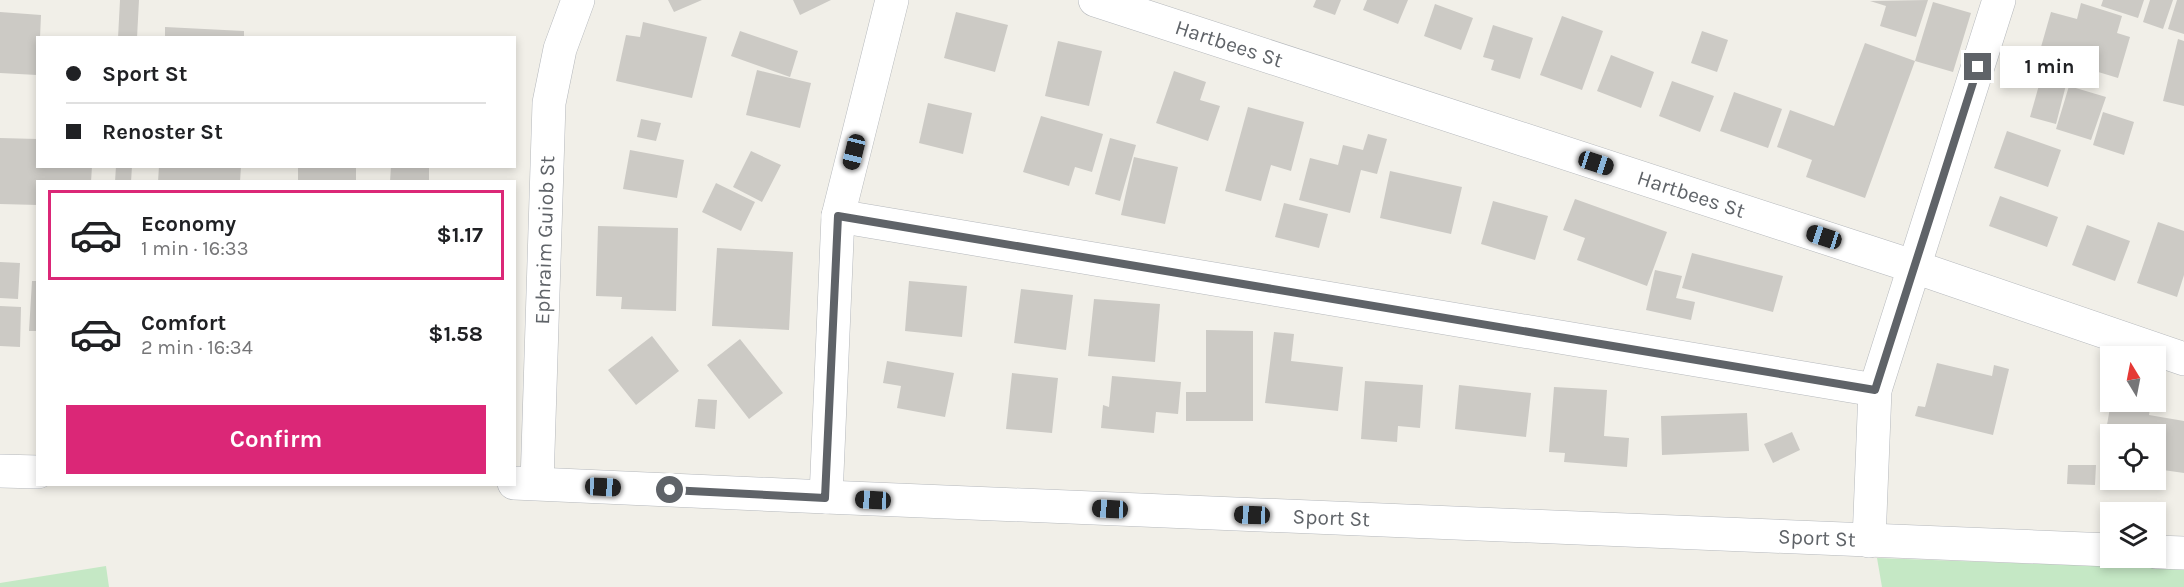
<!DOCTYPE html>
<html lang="en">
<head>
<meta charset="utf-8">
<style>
	:root { --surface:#fff; --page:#f2f2f2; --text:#202124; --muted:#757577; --line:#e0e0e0; --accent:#db2777 }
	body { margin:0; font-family:Karla,sans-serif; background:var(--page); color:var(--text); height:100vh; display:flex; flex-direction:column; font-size:22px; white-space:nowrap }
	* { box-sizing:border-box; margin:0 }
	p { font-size:20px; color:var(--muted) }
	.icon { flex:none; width:33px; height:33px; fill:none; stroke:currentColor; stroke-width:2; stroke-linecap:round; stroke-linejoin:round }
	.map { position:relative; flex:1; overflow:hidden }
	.panel { position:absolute; left:36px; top:180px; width:480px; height:306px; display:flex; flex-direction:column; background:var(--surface); border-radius:0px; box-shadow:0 3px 9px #0003 }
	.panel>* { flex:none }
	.top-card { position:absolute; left:36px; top:36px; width:480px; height:132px; border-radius:0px; box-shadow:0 3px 9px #0003; display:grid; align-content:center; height:132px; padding:0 30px; background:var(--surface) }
	.needle { width:39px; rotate:350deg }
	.fabs { position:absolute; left:2100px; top:346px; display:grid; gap:12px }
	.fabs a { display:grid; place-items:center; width:66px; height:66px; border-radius:0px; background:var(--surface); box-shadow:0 3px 9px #0003; font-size:30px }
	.end { position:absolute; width:27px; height:27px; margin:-14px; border:8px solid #5f6368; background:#fff; box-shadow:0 0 0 3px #fff }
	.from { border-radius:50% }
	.bubble { position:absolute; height:42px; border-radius:0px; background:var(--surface); box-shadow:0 3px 9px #0003; font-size:20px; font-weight:700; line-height:42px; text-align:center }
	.car { position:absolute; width:18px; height:36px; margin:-18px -9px; border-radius:8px; box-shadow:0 0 4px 2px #0007; background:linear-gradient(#222 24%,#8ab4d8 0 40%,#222 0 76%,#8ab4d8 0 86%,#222 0) }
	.top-card b { display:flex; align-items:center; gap:21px; height:57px; font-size:22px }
	.top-card b+b { border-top:2px solid var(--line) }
	.top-card i { width:15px; height:15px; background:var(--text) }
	ul { padding:10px 0 0; list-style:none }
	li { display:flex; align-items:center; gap:18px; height:90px; margin:0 12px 9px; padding:0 18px; border:3px solid transparent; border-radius:0px }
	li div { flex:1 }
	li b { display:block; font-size:22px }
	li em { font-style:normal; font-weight:700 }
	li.selected { border-color:var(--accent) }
	li>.icon { width:54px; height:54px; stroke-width:1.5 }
	.button { display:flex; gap:12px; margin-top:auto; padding:12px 30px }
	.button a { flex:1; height:69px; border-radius:0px; background:var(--accent); color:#fff; font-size:24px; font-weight:700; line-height:69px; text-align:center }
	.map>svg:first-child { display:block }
	.green { fill:#c5e8c5 }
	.building { fill:#cccac5 }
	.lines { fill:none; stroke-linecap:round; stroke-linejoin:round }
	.minor-casing { stroke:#b5b8bc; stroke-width:34 }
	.minor { stroke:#fff; stroke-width:33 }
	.route { stroke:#5f6368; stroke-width:8 }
	.labels { text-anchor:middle; stroke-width:4.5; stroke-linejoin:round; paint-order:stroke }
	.street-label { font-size:21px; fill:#5f6368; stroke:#fff }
</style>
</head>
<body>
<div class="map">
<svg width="2184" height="587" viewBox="0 0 2184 587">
	<rect width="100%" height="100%" fill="#f1efe8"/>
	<path class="green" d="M 1877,558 L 2184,569 L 2184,587 L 1882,587 Z
		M 106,566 L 109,587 L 0,587 L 0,583 Z"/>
	<path class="building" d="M 120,0 L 139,0 L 137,38 L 118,38 Z
		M 668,0 L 702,0 L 674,12 Z
		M 793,0 L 831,0 L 800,15 Z
		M 1316,0 L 1341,0 L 1335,15 L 1313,7 Z
		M 1367,0 L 1408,0 L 1398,24 L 1363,10 Z
		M 1928,0 L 1916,37 L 1880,26 L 1886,6 L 1870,1 Z
		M 2103,0 L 2144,0 L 2138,18 L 2101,6 Z
		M 2150,0 L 2173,0 L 2163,29 L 2143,22 Z
		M 2177,0 L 2184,0 L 2184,34 L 2168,29 Z
		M 1933,2 L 1971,13 L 1953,72 L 1915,61 Z
		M 2081,3 L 2122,16 L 2117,33 L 2130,37 L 2118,78 L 2039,54 L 2051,12 L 2077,19 Z
		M 1435,4 L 1473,18 L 1461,50 L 1424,36 Z
		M 0,12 L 41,15 L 40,38 L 38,38 L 37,75 L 0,73 Z
		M 956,12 L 1008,25 L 995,72 L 944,58 Z
		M 1562,16 L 1603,31 L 1582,90 L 1540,75 Z
		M 643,22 L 707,37 L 692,98 L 616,81 L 626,35 L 640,37 Z
		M 1493,25 L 1533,38 L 1520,79 L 1491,70 L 1494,60 L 1483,57 Z
		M 165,27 L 244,31 L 244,38 L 165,38 Z
		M 740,31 L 798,51 L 790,77 L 731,56 Z
		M 1702,31 L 1728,40 L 1717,72 L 1691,63 Z
		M 2178,39 L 2184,41 L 2184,106 L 2163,101 Z
		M 1058,41 L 1102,51 L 1089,106 L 1045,96 Z
		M 1865,43 L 1915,61 L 1865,198 L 1806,177 L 1812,160 L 1777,147 L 1790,110 L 1834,126 Z
		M 1611,55 L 1654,72 L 1641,108 L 1597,91 Z
		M 757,70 L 811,83 L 800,128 L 746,115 Z
		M 1174,71 L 1206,82 L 1200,100 L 1220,106 L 1208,141 L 1156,123 Z
		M 2041,78 L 2066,85 L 2056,124 L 2030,117 Z
		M 1672,81 L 1714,96 L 1700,132 L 1659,116 Z
		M 2069,86 L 2106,97 L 2091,140 L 2056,129 Z
		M 1734,92 L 1782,109 L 1768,148 L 1720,131 Z
		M 928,103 L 972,113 L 963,154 L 919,143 Z
		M 1248,107 L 1304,122 L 1291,171 L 1271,165 L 1261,201 L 1225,191 Z
		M 2103,112 L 2134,122 L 2124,155 L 2093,145 Z
		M 1041,116 L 1103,134 L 1092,172 L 1075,167 L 1069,186 L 1023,172 Z
		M 641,119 L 661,123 L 656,141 L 637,137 Z
		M 2007,131 L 2061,150 L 2048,187 L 1994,168 Z
		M 1368,134 L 1387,139 L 1377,174 L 1361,170 L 1350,213 L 1299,200 L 1310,158 L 1338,165 L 1343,145 L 1363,150 Z
		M 0,138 L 38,139 L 38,166 L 92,166 L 91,182 L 38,182 L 38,205 L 0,204 Z
		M 1110,138 L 1136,145 L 1120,201 L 1095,194 Z
		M 630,150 L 684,160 L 677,198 L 623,189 Z
		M 751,151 L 781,165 L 762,202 L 733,187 Z
		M 1134,157 L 1178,167 L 1165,224 L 1121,215 Z
		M 116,166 L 132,166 L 131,182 L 115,182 Z
		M 159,166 L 241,166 L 240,182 L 158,182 Z
		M 298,166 L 356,166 L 356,182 L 298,182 Z
		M 391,166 L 429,166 L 429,182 L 390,182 Z
		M 1390,171 L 1462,187 L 1451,234 L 1380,218 Z
		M 716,183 L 755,202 L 741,231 L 702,212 Z
		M 2000,196 L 2058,217 L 2047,247 L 1989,226 Z
		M 1575,199 L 1667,232 L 1647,286 L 1577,260 L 1585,238 L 1563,230 Z
		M 1493,201 L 1548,216 L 1535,260 L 1481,244 Z
		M 1284,203 L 1328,214 L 1319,248 L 1275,237 Z
		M 2158,222 L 2184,231 L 2184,275 L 2177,297 L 2137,283 Z
		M 2087,225 L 2130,241 L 2115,281 L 2072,265 Z
		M 598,226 L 678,228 L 676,311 L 621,309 L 622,297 L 596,296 Z
		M 717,248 L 793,252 L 789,330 L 712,326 Z
		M 1692,253 L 1783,276 L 1773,312 L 1682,288 Z
		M 0,262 L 20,263 L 18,299 L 0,298 Z
		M 1655,270 L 1682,276 L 1676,298 L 1695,302 L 1691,320 L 1646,310 Z
		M 32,281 L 38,281 L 38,331 L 29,331 Z
		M 909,281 L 967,286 L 962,337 L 905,331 Z
		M 1021,289 L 1073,295 L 1066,350 L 1014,343 Z
		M 1094,299 L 1160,304 L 1155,362 L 1088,356 Z
		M 0,306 L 21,307 L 20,347 L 0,346 Z
		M 1206,330 L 1253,331 L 1253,421 L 1186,421 L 1186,392 L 1206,392 Z
		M 1274,332 L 1294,334 L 1291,361 L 1343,367 L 1338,411 L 1265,403 Z
		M 652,336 L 679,371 L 636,405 L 608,370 Z
		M 740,339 L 783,393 L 749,419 L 707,365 Z
		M 887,361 L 954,373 L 945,417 L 897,408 L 901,386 L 883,383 Z
		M 1937,363 L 1992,376 L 1994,365 L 2009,369 L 1993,435 L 1915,416 L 1918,406 L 1925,407 Z
		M 1012,373 L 1058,378 L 1052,433 L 1006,429 Z
		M 1112,376 L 1181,382 L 1178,414 L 1156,412 L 1154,433 L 1101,428 L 1103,405 L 1109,407 Z
		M 1365,381 L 1423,385 L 1420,428 L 1398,426 L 1397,442 L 1361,439 Z
		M 1459,385 L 1531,393 L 1526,437 L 1455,429 Z
		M 1554,387 L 1607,390 L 1604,436 L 1629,438 L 1627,467 L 1564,462 L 1565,453 L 1549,452 Z
		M 698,399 L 717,400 L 715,429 L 695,427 Z
		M 2111,402 L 2150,408 L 2149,415 L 2184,421 L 2184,473 L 2156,469 L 2156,435 L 2110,435 L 2110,461 L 2101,459 Z
		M 1747,413 L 1749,451 L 1662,455 L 1661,416 Z
		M 1792,432 L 1800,450 L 1773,463 L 1764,444 Z
		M 2068,465 L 2096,465 L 2095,485 L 2067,484 Z"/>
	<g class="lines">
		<g class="minor-casing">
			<g id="minor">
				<path id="s1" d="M 1095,0 L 1915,267 L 2184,359"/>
				<path d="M 838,216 L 1875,390"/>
				<path d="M 0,471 L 38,472"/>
				<path id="s2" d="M 514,483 L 826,497 L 2110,550"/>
				<path id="s3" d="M 537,483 L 549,103 L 560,49 L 578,0"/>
				<path d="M 826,497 L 838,216 L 892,0"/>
				<path d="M 1869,541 L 1875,390 L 1999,0"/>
				<path d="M 2156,552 L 2184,553"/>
			</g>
		</g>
		<use href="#minor" class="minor"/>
	</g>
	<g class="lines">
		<path class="route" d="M 670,490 L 825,498 L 838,216 L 1875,390 L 1978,67"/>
	</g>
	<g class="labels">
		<g class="street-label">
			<text dy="7" stroke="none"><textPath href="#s1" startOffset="141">Hartbees St</textPath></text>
			<text dy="7" stroke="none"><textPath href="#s1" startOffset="627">Hartbees St</textPath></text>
			<text dy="7" stroke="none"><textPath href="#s3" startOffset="243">Ephraim Guiob St</textPath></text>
			<text dy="7" stroke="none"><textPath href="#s2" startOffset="818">Sport St</textPath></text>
			<text dy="7" stroke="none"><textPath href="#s2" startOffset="1304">Sport St</textPath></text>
		</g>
	</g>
</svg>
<div class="fabs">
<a><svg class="needle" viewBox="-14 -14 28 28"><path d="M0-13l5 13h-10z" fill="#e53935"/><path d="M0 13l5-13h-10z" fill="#757577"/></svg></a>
<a><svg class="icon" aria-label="locate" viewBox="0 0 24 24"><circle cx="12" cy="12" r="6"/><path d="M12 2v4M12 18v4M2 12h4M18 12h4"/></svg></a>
<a><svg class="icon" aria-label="layers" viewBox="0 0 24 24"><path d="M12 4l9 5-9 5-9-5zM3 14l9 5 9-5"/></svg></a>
</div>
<i class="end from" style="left:670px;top:490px"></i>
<i class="end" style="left:1978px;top:67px"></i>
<div class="bubble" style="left:2000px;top:46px;width:99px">1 min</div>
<i class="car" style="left:854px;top:152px;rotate:194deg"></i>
<i class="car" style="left:1596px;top:163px;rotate:108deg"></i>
<i class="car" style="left:1824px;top:237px;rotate:288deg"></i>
<i class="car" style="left:603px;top:487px;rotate:93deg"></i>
<i class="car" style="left:873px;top:500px;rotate:273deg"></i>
<i class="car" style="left:1110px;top:509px;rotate:273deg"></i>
<i class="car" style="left:1252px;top:515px;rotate:272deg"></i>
<div class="top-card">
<b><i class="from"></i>Sport St</b>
<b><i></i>Renoster St</b>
</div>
<section class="panel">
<ul>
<li class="selected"><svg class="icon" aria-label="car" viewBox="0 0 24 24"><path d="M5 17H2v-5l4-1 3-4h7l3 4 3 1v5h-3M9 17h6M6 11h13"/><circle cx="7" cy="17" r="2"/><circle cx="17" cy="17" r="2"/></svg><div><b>Economy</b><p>1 min · 16:33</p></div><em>$1.17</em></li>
<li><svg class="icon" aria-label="car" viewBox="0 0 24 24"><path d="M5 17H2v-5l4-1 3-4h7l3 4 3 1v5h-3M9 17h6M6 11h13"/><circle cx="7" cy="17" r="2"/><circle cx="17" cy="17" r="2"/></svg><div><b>Comfort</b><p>2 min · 16:34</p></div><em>$1.58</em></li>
</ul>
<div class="button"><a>Confirm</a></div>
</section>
</div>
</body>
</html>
